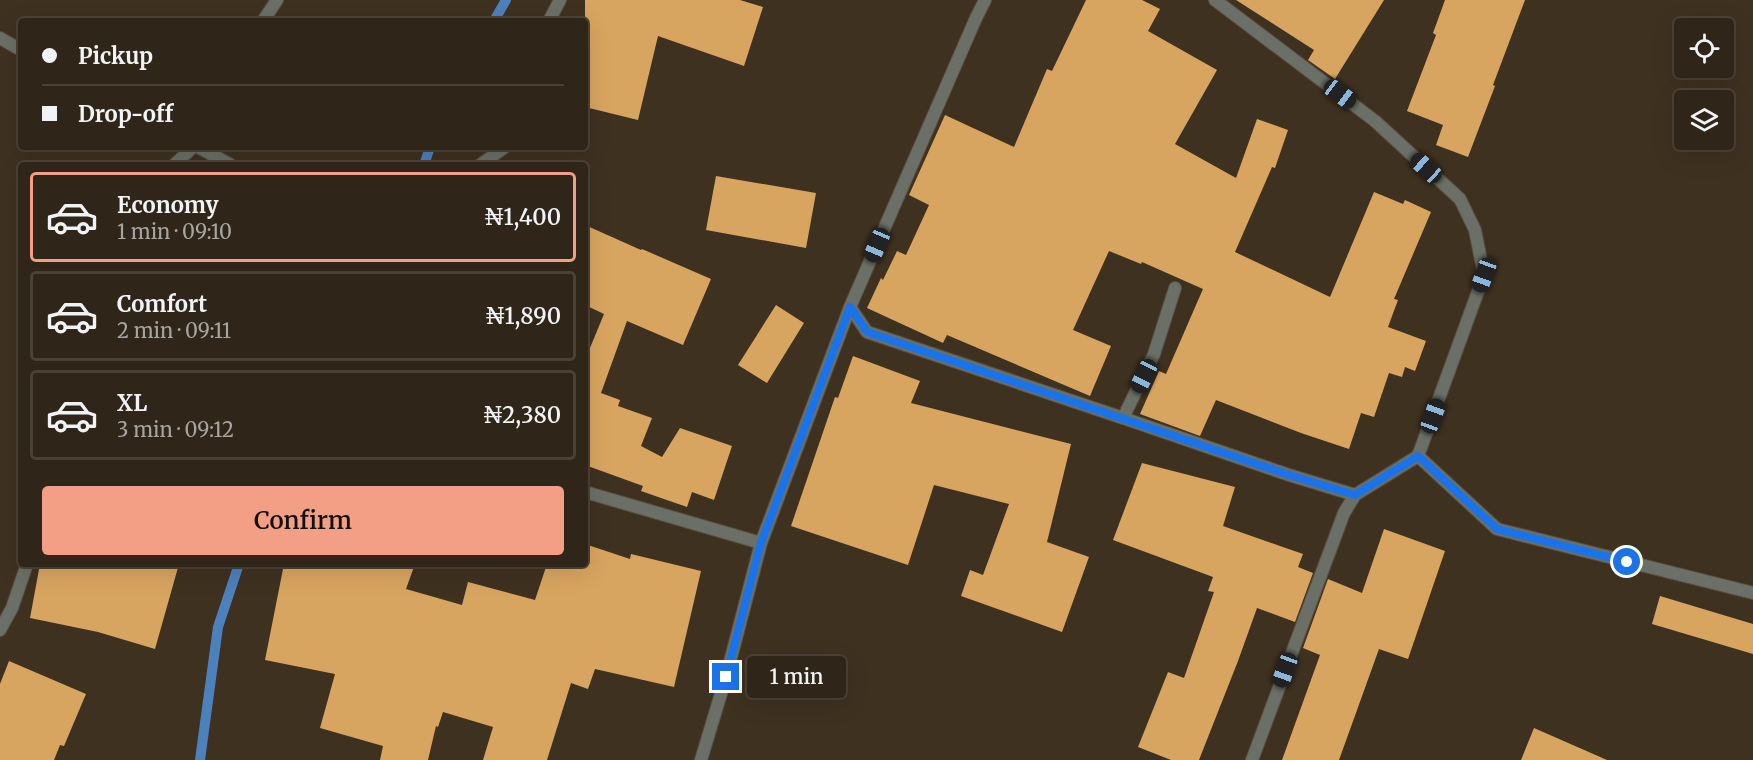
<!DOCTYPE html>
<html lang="en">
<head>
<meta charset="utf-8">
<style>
	:root { --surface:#2f2518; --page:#3b3125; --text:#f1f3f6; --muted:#a7a5a2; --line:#4a4237; --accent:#f39f85 }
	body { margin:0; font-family:Merriweather,serif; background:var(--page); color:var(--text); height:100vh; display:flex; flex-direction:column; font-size:22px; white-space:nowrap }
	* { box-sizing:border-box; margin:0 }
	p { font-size:20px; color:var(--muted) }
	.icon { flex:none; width:33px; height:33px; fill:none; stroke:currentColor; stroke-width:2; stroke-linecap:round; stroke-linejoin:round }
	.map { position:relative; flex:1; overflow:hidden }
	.panel { position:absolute; left:18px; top:162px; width:570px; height:405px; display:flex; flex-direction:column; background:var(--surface); border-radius:6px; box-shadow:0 6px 24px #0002,0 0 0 2px var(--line) }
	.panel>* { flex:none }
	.guide { position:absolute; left:18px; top:18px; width:570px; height:132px; border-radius:6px; box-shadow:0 6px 24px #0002,0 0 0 2px var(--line); display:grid; align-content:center; height:132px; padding:0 24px; background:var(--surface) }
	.controls { position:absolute; left:1674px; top:18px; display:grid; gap:12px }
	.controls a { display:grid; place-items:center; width:60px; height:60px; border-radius:6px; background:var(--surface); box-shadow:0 6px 24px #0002,0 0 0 2px var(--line); font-size:30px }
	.end { position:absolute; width:27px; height:27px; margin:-14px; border:8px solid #1a73e8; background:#fff; box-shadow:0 0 0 3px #fff }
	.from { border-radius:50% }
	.bubble { position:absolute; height:42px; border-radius:6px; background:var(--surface); box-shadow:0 6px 24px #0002,0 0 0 2px var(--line); font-size:20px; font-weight:600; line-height:42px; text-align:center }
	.car { position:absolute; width:18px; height:36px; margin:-18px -9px; border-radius:8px; box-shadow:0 0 4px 2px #0007; background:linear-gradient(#222 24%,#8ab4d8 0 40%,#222 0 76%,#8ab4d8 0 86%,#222 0) }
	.guide b { display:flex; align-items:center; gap:21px; height:57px; font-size:22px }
	.guide b+b { border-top:2px solid var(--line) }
	.guide i { width:15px; height:15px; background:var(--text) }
	ul { padding:10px 0 0; list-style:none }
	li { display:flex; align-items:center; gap:18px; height:90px; margin:0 12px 9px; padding:0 12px; border:3px solid var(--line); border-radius:6px }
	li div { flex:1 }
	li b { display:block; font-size:22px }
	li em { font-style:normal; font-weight:600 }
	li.on { border-color:var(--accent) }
	li>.icon { width:54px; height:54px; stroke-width:1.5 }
	.button { display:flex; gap:12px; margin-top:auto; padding:12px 24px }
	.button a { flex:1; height:69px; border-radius:6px; background:var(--accent); color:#111; font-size:24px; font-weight:600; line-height:69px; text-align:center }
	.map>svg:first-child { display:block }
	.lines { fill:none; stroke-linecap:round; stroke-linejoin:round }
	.stream { stroke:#4d81bb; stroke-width:10 }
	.building { fill:#d8a560 }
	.street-casing { stroke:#5b4e3e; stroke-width:14 }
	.street { stroke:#6a7067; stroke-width:12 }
	.route { stroke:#1a73e8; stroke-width:8 }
</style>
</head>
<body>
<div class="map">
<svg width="1753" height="760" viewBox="0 0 1753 760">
	<rect width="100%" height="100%" fill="#3f3120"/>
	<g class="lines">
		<path class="stream" d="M 494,21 L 506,0
			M 424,165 L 430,147
			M 200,760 L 218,627 L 239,564"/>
	</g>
	<path class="building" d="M 585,0 L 740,0 L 763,7 L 744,66 L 658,36 L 638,120 L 585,107 Z
		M 1086,0 L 1142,0 L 1160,9 L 1148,31 L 1217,70 L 1175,144 L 1236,178 L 1257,119 L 1288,130 L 1275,168 L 1272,167 L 1235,252 L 1330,297 L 1374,192 L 1403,204 L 1405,200 L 1431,212 L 1394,299 L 1398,300 L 1388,327 L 1426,341 L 1415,371 L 1405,367 L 1402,377 L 1389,373 L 1374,417 L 1361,413 L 1349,449 L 1301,433 L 1216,400 L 1200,436 L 1140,414 L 1159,371 L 1166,374 L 1203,289 L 1142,262 L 1141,264 L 1109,251 L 1073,330 L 1111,346 L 1090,396 L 947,335 L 943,343 L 867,308 L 881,278 L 883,280 L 897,251 L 906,255 L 929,205 L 909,195 L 945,115 L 1014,147 L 1047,69 L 1052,71 Z
		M 1236,0 L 1384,0 L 1335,79 L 1308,60 L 1314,50 Z
		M 1445,0 L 1525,0 L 1493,85 L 1495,86 L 1468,157 L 1436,145 L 1443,125 L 1407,111 L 1436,35 L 1433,33 Z
		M 716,176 L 816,193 L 806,248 L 706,230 Z
		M 585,225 L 641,250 L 642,249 L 711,279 L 683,345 L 627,321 L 601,393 L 620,400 L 618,406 L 652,418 L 641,446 L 662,457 L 680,428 L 732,446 L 714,500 L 692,492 L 687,507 L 641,491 L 643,486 L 585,465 L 585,360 L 604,314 L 585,305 Z
		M 776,305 L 804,323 L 767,383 L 738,365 Z
		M 853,356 L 920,381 L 911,403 L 1071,444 L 1047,542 L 1089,557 L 1062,632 L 961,596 L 970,570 L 983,575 L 1009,504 L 934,485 L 908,565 L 791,526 L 835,397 L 838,398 Z
		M 1142,463 L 1235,487 L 1223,526 L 1303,554 L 1298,567 L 1313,573 L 1295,622 L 1257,608 L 1238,661 L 1199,760 L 1171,760 L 1138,747 L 1168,672 L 1184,678 L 1214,592 L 1208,591 L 1213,577 L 1113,540 Z
		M 1384,529 L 1445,551 L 1408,659 L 1379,649 L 1339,760 L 1282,760 L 1320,655 L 1303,648 L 1328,579 L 1362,593 Z
		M 585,544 L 630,559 L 631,554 L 701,571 L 674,687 L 595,669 L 588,689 L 571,683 L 547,760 L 483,760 L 493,727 L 443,712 L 438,727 L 436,726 L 428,760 L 380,760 L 383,746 L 320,728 L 335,674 L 265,660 L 284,564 L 415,564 L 406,589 L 462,605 L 468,582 L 535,600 L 547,564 L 585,564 Z
		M 40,564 L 179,564 L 155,649 L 98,632 L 30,618 Z
		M 1660,596 L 1753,624 L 1753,654 L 1652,624 Z
		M 9,661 L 86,694 L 64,746 L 60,745 L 54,760 L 0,760 L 0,684 Z
		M 1534,728 L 1607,760 L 1521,760 Z"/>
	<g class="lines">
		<g class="street-casing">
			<path id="street" d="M 1215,0 L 1375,121 L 1460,199 L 1475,230 L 1484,275 L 1418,456 L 1355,495 L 1344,513 L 1252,760
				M 263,21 L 277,0
				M 549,21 L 560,0
				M 0,38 L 21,50
				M 198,147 L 231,165
				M 174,165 L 193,147
				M 480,165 L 505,147
				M 850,307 L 867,332 L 1123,418 L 1154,354 L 1175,288
				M 1123,418 L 1289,475 L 1355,495
				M 1418,456 L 1497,529 L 1753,593
				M 585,492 L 761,543
				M 0,630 L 12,608 L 27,564
				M 701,760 L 726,677 L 761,543 L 850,307 L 976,18 L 985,0"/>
		</g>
		<use href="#street" class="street"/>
	</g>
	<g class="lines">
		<path class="route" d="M 726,677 L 761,543 L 850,307 L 867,332 L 1289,475 L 1355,495 L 1418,456 L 1497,529 L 1627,562"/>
	</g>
</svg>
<div class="controls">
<a><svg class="icon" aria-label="locate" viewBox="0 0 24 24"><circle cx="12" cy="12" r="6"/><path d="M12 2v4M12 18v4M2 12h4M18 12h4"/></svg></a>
<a><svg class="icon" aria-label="layers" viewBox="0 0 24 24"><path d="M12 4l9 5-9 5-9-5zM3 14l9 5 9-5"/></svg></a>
</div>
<i class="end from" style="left:1627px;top:562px"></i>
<i class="end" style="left:726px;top:677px"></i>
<div class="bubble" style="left:747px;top:656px;width:99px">1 min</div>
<i class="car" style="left:1340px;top:94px;rotate:127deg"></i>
<i class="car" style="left:1426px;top:168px;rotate:312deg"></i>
<i class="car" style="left:877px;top:245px;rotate:203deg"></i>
<i class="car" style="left:1484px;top:275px;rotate:200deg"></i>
<i class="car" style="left:1144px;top:376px;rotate:206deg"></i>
<i class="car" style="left:1433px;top:416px;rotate:20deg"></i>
<i class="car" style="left:1285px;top:670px;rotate:200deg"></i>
<div class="guide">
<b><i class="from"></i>Pickup</b>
<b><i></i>Drop-off</b>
</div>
<section class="panel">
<ul>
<li class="on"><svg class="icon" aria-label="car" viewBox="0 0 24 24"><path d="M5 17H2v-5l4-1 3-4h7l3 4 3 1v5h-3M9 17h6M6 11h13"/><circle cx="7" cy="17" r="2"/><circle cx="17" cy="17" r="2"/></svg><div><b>Economy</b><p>1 min · 09:10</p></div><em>₦1,400</em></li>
<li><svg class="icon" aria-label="car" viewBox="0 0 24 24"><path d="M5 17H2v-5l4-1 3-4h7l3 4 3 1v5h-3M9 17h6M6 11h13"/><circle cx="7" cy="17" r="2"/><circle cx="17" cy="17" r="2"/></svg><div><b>Comfort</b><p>2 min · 09:11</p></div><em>₦1,890</em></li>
<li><svg class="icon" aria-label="car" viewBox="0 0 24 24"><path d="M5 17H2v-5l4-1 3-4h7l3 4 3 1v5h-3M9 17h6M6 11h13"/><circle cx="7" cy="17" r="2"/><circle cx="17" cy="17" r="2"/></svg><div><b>XL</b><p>3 min · 09:12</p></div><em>₦2,380</em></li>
</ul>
<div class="button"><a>Confirm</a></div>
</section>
</div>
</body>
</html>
